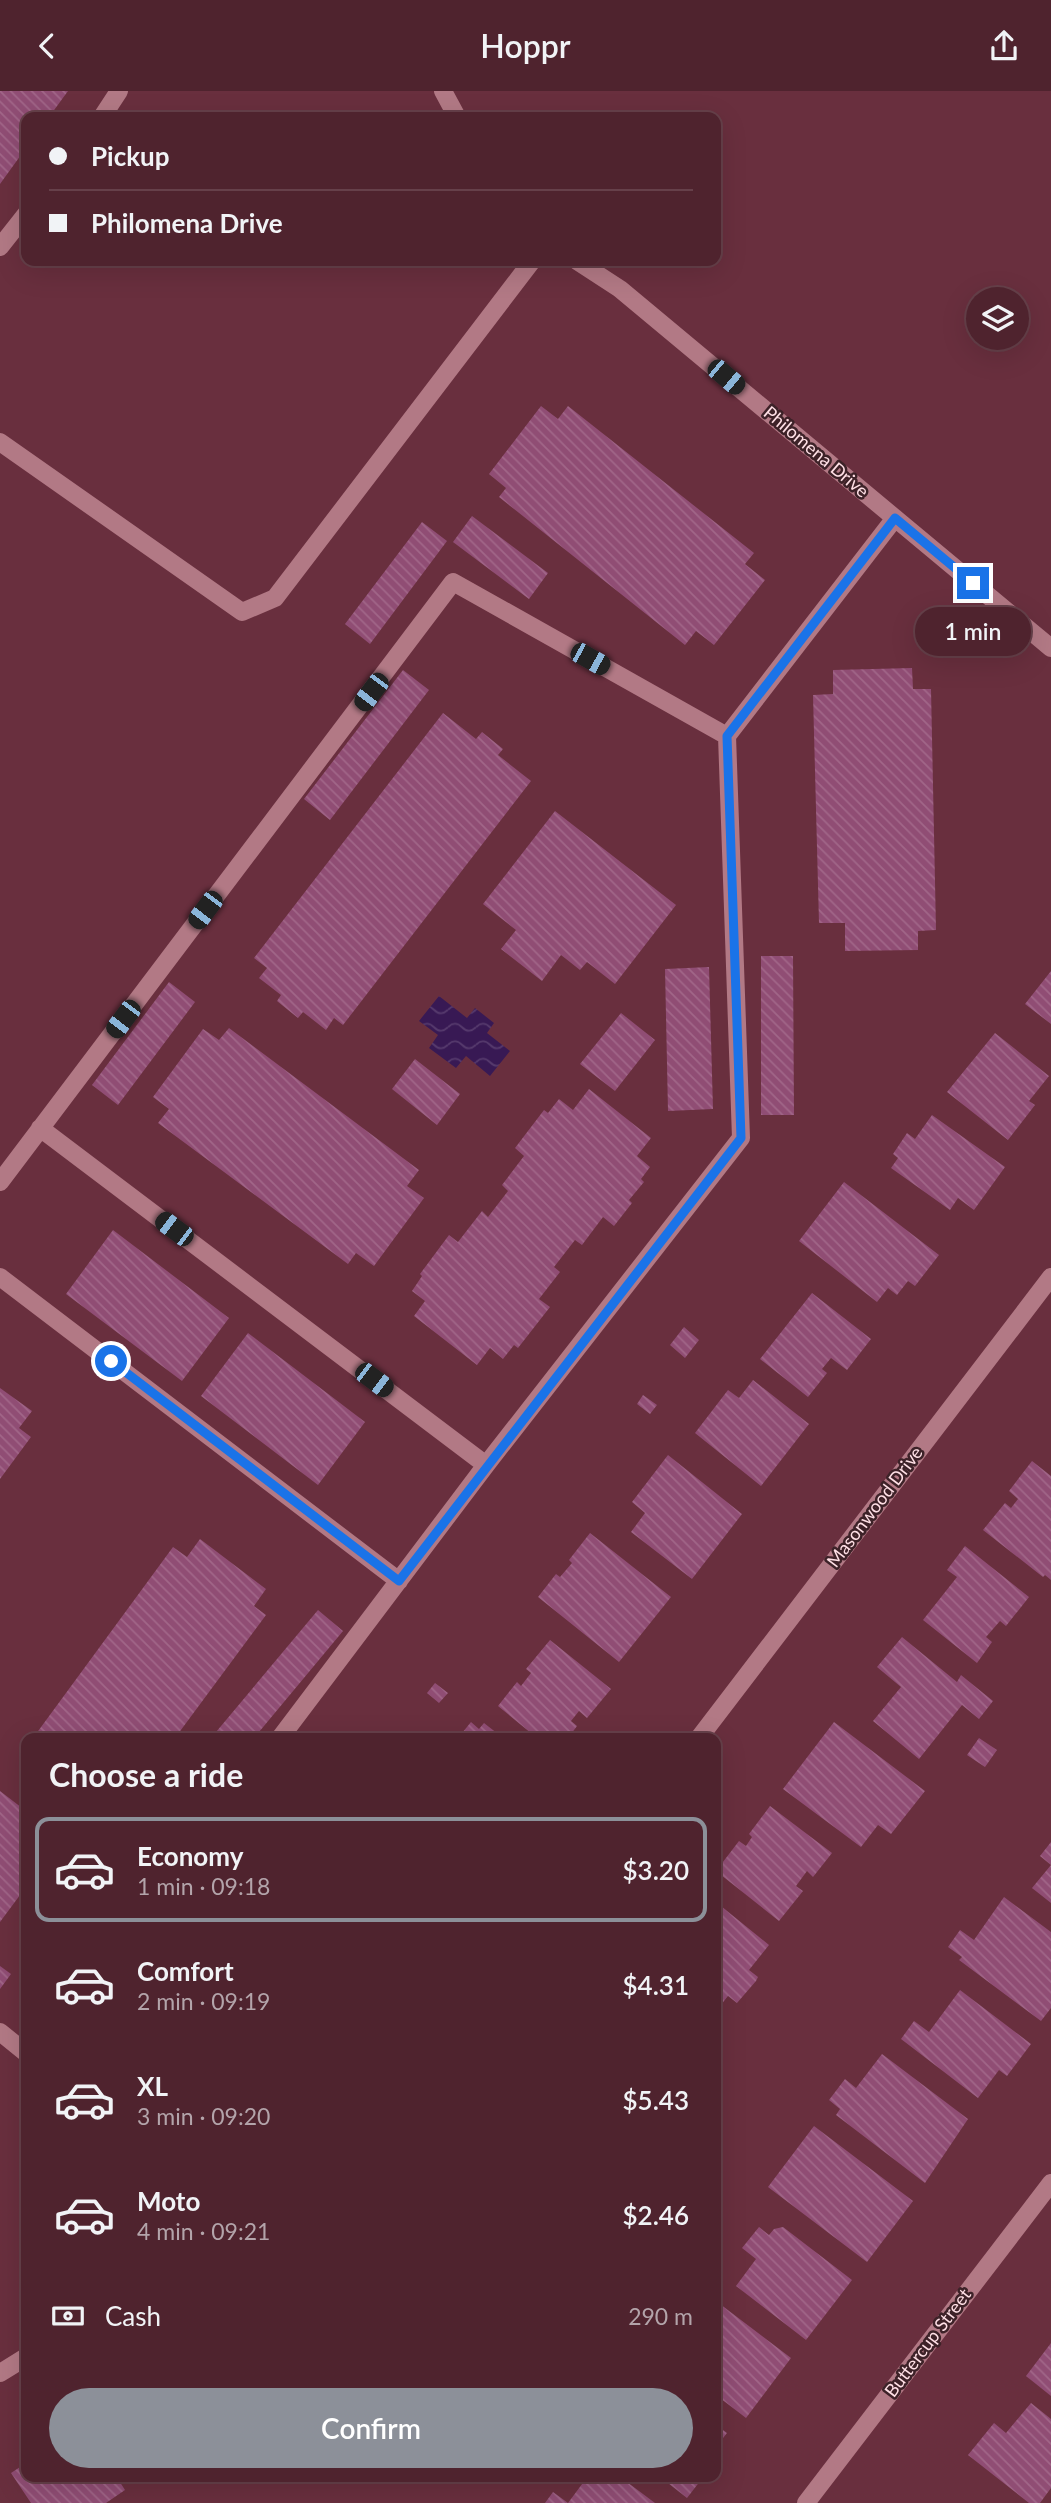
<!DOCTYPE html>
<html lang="en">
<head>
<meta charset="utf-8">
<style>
	:root { --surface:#4f232e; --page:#592f3a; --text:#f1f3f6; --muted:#b3a4aa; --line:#66404a; --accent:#8c9099 }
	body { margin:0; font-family:Lato,sans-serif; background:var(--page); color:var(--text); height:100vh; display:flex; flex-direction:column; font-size:26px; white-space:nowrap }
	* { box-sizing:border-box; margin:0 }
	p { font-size:23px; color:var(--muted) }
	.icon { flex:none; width:38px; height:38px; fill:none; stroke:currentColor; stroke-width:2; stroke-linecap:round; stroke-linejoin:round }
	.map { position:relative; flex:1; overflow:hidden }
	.drawer { position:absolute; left:21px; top:1642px; width:700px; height:749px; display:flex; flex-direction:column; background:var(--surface); border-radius:14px; box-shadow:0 7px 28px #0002,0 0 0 2px var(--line) }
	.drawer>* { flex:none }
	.hud { position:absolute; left:21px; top:21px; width:700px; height:154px; border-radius:14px; box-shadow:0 7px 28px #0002,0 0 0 2px var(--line); display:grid; align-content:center; height:154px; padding:0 28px; background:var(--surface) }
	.tools { position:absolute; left:966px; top:196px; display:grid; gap:14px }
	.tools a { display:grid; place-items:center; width:63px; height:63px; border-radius:50%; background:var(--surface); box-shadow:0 7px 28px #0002,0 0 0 2px var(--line); font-size:35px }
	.end { position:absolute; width:32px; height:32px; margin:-16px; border:9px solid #1a73e8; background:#fff; box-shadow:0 0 0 4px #fff }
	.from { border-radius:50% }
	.bubble { position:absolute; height:49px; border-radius:24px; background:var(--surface); box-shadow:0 7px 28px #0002,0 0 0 2px var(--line); font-size:23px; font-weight:600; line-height:49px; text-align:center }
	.car { position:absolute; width:21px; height:42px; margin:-21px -10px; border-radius:9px; box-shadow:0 0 5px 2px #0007; background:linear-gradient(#222 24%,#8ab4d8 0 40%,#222 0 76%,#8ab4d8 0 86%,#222 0) }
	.hud b { display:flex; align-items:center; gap:24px; height:66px; font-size:26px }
	.hud b+b { border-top:2px solid var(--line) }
	.hud i { width:18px; height:18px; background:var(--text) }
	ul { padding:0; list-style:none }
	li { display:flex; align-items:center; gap:21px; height:105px; margin:0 14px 10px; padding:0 14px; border:4px solid transparent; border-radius:14px }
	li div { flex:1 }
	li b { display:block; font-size:26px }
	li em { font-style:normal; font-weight:600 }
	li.active { border-color:var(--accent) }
	li>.icon { width:63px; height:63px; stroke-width:1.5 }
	h2 { padding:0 28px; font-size:32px; line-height:84px }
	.pay { display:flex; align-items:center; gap:18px; height:77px; padding:0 28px; font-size:26px }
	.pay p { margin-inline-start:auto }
	.button { display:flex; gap:14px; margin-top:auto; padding:14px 28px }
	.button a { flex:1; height:80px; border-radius:42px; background:var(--accent); color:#fff; font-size:28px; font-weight:600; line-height:80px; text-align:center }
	header { display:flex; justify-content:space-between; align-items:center; height:91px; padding:0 28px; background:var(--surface); font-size:32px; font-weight:600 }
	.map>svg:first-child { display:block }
	.water { fill:url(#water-waves) }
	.building { fill:url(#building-back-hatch) }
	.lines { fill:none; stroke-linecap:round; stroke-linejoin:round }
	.minor { stroke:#b27985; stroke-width:18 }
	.route { stroke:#1a73e8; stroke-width:9 }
	.labels { text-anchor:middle; stroke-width:5; stroke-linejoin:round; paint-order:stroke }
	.street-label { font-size:18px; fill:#ffe0e6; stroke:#3d2228 }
</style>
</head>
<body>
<header><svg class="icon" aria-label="back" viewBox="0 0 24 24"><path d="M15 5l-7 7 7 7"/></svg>Hoppr<svg class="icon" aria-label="share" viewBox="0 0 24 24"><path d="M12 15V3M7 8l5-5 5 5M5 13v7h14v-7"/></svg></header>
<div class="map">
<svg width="1051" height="2412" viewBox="0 0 1051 2412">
	<defs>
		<pattern id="water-waves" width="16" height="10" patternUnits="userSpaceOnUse" patternTransform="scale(1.75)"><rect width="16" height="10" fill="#381954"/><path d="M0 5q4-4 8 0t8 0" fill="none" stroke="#563a6d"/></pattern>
		<pattern id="building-back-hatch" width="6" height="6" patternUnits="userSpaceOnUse" patternTransform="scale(1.75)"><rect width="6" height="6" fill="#904d74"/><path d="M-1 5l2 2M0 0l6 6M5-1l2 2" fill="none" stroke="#a16688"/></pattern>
	</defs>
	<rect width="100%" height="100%" fill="#692f3e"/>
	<path class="water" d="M 439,905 L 467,927 L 475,917 L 494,932 L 487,942 L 510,960 L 490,985 L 466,965 L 456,977 L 429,957 L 438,944 L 419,930 Z"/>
	<path class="building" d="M 0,0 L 68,0 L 49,26 L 26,26 L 26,57 L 0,93 Z
		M 541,315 L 558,328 L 568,315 L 754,462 L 745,473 L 765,489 L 714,554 L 696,540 L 685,554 L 499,406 L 506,397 L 489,383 Z
		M 472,425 L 548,482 L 529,508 L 453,451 Z
		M 422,431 L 447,450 L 370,553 L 345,533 Z
		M 912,577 L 913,598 L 931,598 L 936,839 L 918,840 L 918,859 L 845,860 L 845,832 L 819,832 L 813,604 L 833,603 L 833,579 Z
		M 403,579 L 429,599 L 330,729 L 304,708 Z
		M 443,622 L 476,648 L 482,641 L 503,658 L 498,664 L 531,690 L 343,934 L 334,927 L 326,939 L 303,921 L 298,927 L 277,910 L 281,904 L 259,887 L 267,877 L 254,867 Z
		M 555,720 L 676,814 L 615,893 L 587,871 L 580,879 L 561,864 L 542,890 L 501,858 L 516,839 L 483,813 Z
		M 761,865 L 793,865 L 794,1024 L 761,1024 Z
		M 709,876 L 713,1018 L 668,1020 L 665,878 Z
		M 1051,880 L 1051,933 L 1025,913 Z
		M 169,891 L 195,911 L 118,1014 L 92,994 Z
		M 621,922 L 655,949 L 615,1000 L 580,973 Z
		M 229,937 L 419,1079 L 407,1095 L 424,1107 L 374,1175 L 356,1162 L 348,1173 L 158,1032 L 169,1018 L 153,1006 L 203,938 L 219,949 Z
		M 995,942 L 1049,985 L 1029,1010 L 1035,1014 L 1008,1049 L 947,1001 Z
		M 415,968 L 460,1003 L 437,1034 L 392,998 Z
		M 589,998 L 651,1047 L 637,1065 L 650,1076 L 641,1088 L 644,1091 L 629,1109 L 632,1112 L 614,1135 L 603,1126 L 582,1154 L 575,1149 L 554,1176 L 560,1181 L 539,1208 L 550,1216 L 518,1257 L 514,1254 L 503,1268 L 490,1257 L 477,1274 L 414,1225 L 425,1210 L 412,1200 L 422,1185 L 420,1183 L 449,1144 L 458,1151 L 482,1120 L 488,1126 L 508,1100 L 502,1094 L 524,1065 L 515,1057 L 544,1019 L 548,1022 L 559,1008 L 573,1019 Z
		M 932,1024 L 1005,1076 L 974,1119 L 958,1107 L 950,1119 L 891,1077 L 898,1067 L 893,1063 L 907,1042 L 915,1048 Z
		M 844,1091 L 939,1164 L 915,1195 L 908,1190 L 897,1204 L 888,1197 L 877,1211 L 799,1150 Z
		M 113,1139 L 229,1227 L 182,1290 L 66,1203 Z
		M 812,1202 L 871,1248 L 847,1279 L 831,1267 L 822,1278 L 827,1282 L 808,1306 L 760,1268 Z
		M 684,1236 L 699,1249 L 685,1267 L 670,1254 Z
		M 248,1242 L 365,1331 L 318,1394 L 201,1305 Z
		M 753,1289 L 809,1333 L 761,1395 L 695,1342 L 728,1299 L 739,1307 Z
		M 0,1297 L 32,1320 L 19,1337 L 31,1346 L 0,1388 Z
		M 643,1304 L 657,1314 L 650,1323 L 637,1313 Z
		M 668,1364 L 742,1423 L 692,1488 L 631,1441 L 645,1422 L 632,1411 Z
		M 1032,1370 L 1051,1385 L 1051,1489 L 1045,1484 L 1043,1486 L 983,1439 L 1005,1412 L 1011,1417 L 1018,1408 L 1009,1400 Z
		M 590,1442 L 671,1506 L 619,1571 L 538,1506 L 556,1483 L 560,1486 L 572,1472 L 569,1469 Z
		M 200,1448 L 266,1498 L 254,1515 L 266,1524 L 175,1647 L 33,1647 L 173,1456 L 187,1466 Z
		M 965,1455 L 1029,1506 L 1006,1535 L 1000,1530 L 986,1546 L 992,1551 L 977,1572 L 923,1529 L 957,1486 L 947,1479 Z
		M 318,1519 L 343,1540 L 254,1647 L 211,1647 Z
		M 902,1546 L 957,1591 L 961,1584 L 993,1610 L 979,1628 L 962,1614 L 919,1668 L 873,1630 L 901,1596 L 877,1576 Z
		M 550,1549 L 611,1598 L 587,1627 L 579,1620 L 571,1630 L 577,1635 L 568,1647 L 537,1647 L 498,1615 L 517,1591 L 521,1595 L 531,1582 L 526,1578 Z
		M 435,1592 L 448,1602 L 439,1612 L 427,1602 Z
		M 471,1631 L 479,1638 L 484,1632 L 503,1647 L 458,1647 Z
		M 834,1631 L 925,1700 L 891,1743 L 878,1734 L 861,1756 L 783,1698 Z
		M 979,1647 L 997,1659 L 985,1676 L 967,1664 Z
		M 0,1700 L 26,1720 L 26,1796 L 0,1831 Z
		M 770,1715 L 832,1762 L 813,1786 L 807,1780 L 796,1795 L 803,1800 L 779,1830 L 716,1780 L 739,1750 L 746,1755 L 752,1746 L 749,1743 Z
		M 1051,1751 L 1051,1812 L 1032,1797 L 1051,1774 L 1040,1765 Z
		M 1004,1806 L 1051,1841 L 1051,1917 L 1041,1930 L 959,1869 L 962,1866 L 948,1856 L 960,1839 L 974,1849 Z
		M 716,1811 L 769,1854 L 749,1879 L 758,1886 L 756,1890 L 737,1912 L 728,1905 L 716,1920 Z
		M 0,1875 L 11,1883 L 0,1898 Z
		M 960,1899 L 1031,1953 L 1007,1985 L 999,1979 L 978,2007 L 901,1948 L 914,1930 L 929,1941 Z
		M 882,1963 L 968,2028 L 925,2092 L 836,2024 L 840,2018 L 829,2009 L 845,1988 L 856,1997 Z
		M 814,2035 L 913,2110 L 867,2171 L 768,2096 Z
		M 759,2136 L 769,2144 L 774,2138 L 783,2136 L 852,2189 L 806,2249 L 736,2195 L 756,2168 L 742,2157 Z
		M 716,2210 L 791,2267 L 746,2327 L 716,2304 Z
		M 1051,2252 L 1051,2305 L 1026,2285 Z
		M 1031,2312 L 1051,2328 L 1051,2397 L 1040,2412 L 1029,2412 L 968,2364 L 994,2332 L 1006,2342 Z
		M 716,2334 L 727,2342 L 716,2356 Z
		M 26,2372 L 26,2385 L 116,2385 L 125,2399 L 106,2412 L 31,2412 L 11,2382 Z
		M 588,2385 L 619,2385 L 655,2412 L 568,2412 Z
		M 659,2385 L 704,2385 L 687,2407 Z
		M 553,2401 L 568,2412 L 545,2412 Z"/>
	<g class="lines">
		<path class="minor" d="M 443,0 L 457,26
			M 102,26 L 119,0
			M 0,156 L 26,123
			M 577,170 L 620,198 L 1051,557
			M 0,351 L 242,521 L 275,507 L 532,170
			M 40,1037 L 486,1374
			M 0,1091 L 453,491 L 727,645
			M 0,1186 L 399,1490
			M 280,1647 L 486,1374 L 741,1047 L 727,645 L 895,427
			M 699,1647 L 1051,1186
			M 0,1941 L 26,1962
			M 0,2282 L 26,2266
			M 806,2412 L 1051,2092"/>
	</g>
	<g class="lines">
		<path class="route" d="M 111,1270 L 399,1490 L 741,1047 L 727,645 L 895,427 L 973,492"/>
	</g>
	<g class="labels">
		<g class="street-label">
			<text transform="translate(816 361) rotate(40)" y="6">Philomena Drive</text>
			<text transform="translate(875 1416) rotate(-53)" y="6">Masonwood Drive</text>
			<text transform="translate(928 2252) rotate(-53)" y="6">Buttercup Street</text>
		</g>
	</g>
</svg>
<div class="tools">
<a><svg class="icon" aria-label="layers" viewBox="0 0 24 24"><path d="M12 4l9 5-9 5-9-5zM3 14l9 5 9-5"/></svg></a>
</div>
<i class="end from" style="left:111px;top:1270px"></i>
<i class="end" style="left:973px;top:492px"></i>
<div class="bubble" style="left:915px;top:516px;width:116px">1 min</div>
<i class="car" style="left:726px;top:286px;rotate:130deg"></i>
<i class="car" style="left:590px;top:568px;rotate:119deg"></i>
<i class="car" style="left:371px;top:601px;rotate:217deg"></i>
<i class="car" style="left:205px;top:819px;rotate:217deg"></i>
<i class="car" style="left:123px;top:928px;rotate:217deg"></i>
<i class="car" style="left:174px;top:1138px;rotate:307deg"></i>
<i class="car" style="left:374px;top:1289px;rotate:127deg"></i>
<div class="hud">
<b><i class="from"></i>Pickup</b>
<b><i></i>Philomena Drive</b>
</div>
<section class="drawer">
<h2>Choose a ride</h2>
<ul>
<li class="active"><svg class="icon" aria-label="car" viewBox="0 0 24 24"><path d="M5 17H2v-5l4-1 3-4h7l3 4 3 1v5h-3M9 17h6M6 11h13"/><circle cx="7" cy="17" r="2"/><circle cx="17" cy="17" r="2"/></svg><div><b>Economy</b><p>1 min · 09:18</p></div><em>$3.20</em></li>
<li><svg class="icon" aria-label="car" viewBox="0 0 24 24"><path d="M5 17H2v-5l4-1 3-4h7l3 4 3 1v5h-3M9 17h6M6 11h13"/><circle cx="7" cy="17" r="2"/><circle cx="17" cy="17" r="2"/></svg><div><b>Comfort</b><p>2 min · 09:19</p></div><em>$4.31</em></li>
<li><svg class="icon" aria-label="car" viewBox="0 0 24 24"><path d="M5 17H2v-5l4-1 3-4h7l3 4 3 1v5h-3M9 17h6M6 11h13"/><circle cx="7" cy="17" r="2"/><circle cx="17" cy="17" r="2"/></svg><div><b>XL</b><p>3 min · 09:20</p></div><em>$5.43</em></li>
<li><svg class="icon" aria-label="car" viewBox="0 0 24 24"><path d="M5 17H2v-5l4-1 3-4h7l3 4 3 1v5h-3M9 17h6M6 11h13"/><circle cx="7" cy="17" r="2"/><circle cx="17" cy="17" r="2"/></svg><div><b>Moto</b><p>4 min · 09:21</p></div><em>$2.46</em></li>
</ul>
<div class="pay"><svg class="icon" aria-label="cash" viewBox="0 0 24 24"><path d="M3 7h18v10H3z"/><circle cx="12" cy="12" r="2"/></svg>Cash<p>290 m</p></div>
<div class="button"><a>Confirm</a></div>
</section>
</div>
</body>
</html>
